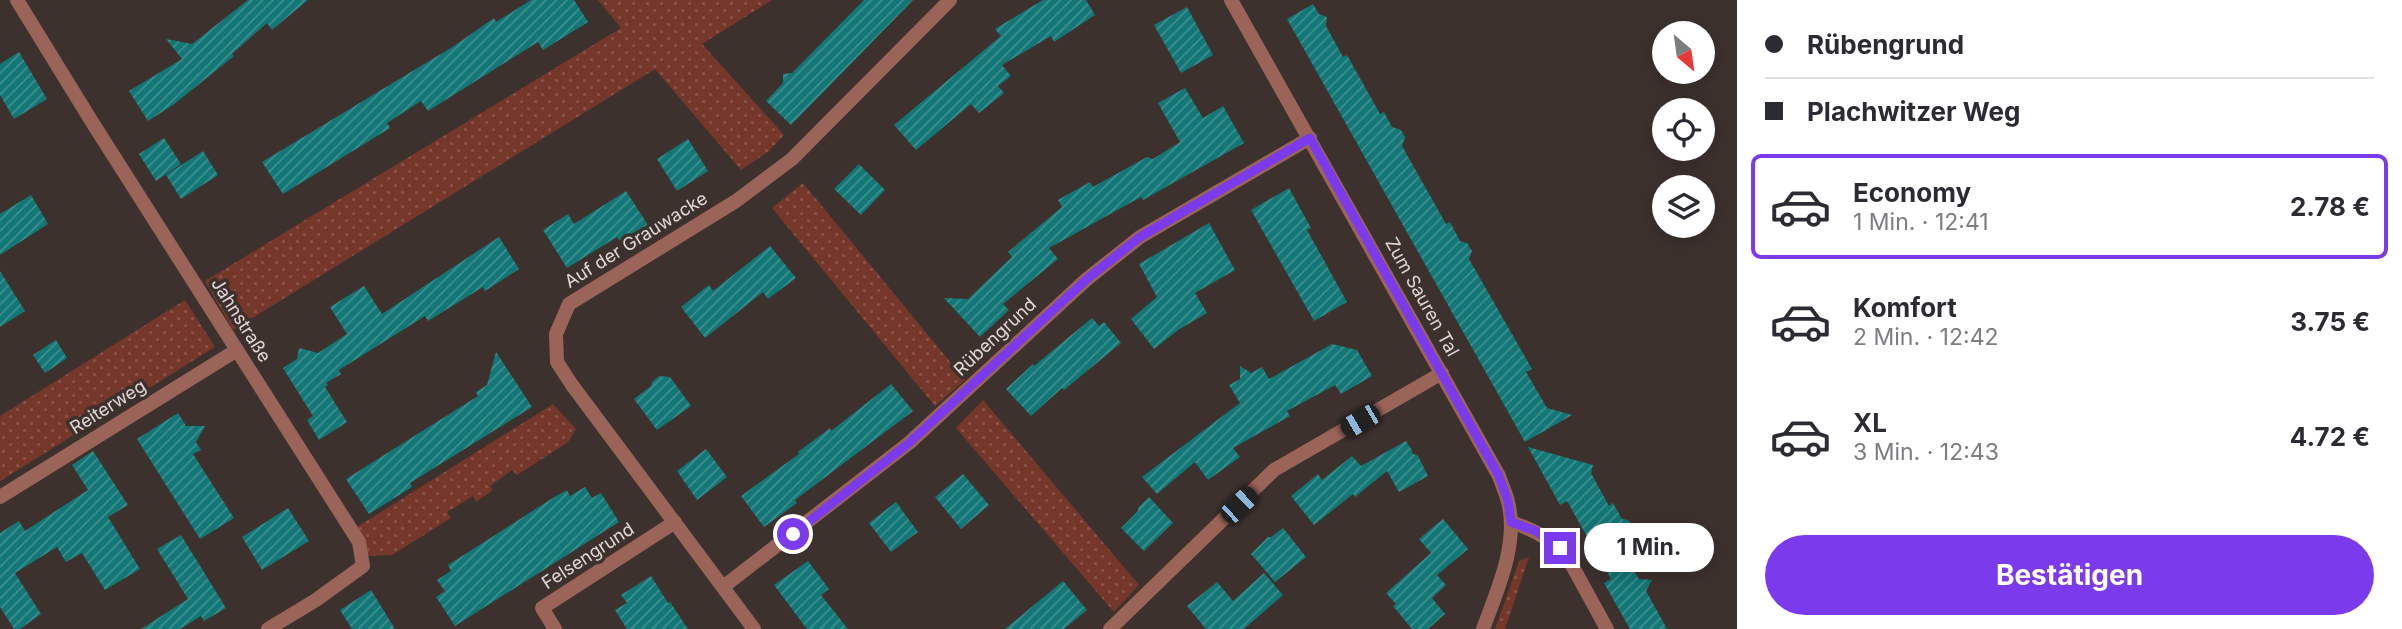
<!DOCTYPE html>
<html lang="de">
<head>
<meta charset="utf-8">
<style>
	:root { --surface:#fff; --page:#f7f7f7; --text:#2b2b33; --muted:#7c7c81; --line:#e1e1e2; --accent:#7c3aed }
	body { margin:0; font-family:Inter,sans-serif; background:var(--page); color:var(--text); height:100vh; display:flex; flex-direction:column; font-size:26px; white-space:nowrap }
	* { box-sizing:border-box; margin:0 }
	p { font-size:23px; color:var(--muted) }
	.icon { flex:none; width:38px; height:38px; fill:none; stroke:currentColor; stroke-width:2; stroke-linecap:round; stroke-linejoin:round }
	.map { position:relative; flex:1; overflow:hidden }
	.panel { display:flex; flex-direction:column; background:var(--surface); width:665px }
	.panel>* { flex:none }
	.top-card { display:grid; align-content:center; height:154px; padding:0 28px; background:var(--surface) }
	.needle { width:46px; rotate:151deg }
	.buttons { position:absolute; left:1652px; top:21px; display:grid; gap:14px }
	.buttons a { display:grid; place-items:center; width:63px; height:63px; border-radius:50%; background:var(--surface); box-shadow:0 4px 18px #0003; font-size:35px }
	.end { position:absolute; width:32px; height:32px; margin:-16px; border:9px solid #7c3aed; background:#fff; box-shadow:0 0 0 4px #fff }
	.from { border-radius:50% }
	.bubble { position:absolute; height:49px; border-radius:24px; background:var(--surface); box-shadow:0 4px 18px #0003; font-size:23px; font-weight:700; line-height:49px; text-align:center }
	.car { position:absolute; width:21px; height:42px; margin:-21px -10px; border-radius:9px; box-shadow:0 0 5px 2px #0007; background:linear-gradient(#222 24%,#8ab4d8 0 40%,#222 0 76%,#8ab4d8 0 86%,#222 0) }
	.top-card b { display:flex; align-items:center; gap:24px; height:66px; font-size:26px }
	.top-card b+b { border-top:2px solid var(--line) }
	.top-card i { width:18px; height:18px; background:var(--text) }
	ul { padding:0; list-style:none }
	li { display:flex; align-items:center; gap:21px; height:105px; margin:0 14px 10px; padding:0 14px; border:4px solid transparent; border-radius:10px }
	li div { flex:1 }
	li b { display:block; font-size:26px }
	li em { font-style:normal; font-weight:700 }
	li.active { border-color:var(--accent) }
	li>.icon { width:63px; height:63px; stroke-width:1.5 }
	.primary-button { display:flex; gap:14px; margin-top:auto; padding:14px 28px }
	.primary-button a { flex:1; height:80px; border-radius:42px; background:var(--accent); color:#fff; font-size:28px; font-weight:700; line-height:80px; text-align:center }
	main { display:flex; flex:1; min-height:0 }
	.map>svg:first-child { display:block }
	.grass { fill:url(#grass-dots) }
	.building { fill:url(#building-hatch) }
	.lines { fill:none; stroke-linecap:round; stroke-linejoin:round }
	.minor { stroke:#9b6459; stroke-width:14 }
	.route { stroke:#7c3aed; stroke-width:9 }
	.labels { text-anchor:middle; stroke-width:7; stroke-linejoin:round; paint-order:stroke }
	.street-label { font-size:18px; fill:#e0d8d6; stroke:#3d312e }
</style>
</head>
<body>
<main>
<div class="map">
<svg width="1737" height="629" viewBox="0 0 1737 629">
	<defs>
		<pattern id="grass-dots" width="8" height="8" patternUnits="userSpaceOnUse" patternTransform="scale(1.75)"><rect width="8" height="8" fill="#76372b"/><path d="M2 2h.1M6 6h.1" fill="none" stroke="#895349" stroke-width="1.8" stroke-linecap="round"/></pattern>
		<pattern id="building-hatch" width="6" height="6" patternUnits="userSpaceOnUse" patternTransform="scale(1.75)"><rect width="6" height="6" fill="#127776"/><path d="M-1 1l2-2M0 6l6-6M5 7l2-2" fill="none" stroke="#40908f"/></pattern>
	</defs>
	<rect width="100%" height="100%" fill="#3d312e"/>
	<path class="grass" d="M 598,0 L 772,0 L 702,44 L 784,135 L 769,151 L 741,170 L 655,69 L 233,330 L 205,281 L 621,28 Z
		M 803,183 L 965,380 L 935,406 L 772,208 Z
		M 185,300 L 215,347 L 0,481 L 0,416 Z
		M 983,400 L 1139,585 L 1114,612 L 956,428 Z
		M 553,404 L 576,429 L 568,442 L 517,475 L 512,470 L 490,486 L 493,490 L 476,502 L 473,496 L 447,512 L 451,518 L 392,555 L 368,556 L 357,527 Z
		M 1529,557 L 1505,629 L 1495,629 L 1519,561 Z"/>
	<path class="building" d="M 248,0 L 308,0 L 272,30 L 267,23 L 232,54 L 234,56 L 173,105 L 148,121 L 129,91 L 182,59 L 166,39 L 192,44 Z
		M 531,0 L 574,0 L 588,22 L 543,50 L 538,42 L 428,111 L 421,101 L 387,123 L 390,128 L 283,194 L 262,162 L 454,46 L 494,18 L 496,22 Z
		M 864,0 L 913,0 L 791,125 L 766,101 L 783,83 L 783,74 L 792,73 Z
		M 1043,0 L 1086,0 L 1095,15 L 1054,42 L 1051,36 L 1002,65 L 1011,76 L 998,86 L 1004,93 L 979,113 L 971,104 L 916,150 L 894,125 L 1001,36 L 995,29 Z
		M 1313,4 L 1319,14 L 1327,17 L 1326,26 L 1343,57 L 1347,55 L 1380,114 L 1384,112 L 1392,127 L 1401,130 L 1405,137 L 1402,146 L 1446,224 L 1450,222 L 1460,241 L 1467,243 L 1472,251 L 1469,259 L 1532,369 L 1526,372 L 1547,408 L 1572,415 L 1525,442 L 1287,19 Z
		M 1187,7 L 1213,55 L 1181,73 L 1154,25 Z
		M 19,52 L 47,99 L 14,119 L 0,95 L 0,64 Z
		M 1185,88 L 1203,118 L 1223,106 L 1244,143 L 1143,200 L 1141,197 L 1049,248 L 1058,259 L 1003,304 L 1009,310 L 980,337 L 944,298 L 968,299 L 1012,257 L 1008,252 L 1062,207 L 1058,200 L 1090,182 L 1093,187 L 1147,157 L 1153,159 L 1180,142 L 1158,103 Z
		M 164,138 L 181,164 L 156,181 L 139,154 Z
		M 688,139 L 708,171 L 677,191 L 657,159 Z
		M 203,151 L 218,175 L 181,199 L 166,175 Z
		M 859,164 L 885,190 L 861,215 L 834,189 Z
		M 1289,188 L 1311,228 L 1307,230 L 1347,302 L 1314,321 L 1251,210 Z
		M 626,191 L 648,225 L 621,242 L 617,237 L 567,268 L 543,230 L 568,214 L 574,224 Z
		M 31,195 L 48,224 L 0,255 L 0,214 Z
		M 1209,223 L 1235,270 L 1195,293 L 1207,313 L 1178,330 L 1154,349 L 1131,319 L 1157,297 L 1139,264 Z
		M 499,237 L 519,269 L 485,291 L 483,287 L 428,321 L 425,316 L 339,370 L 341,374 L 326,383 L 328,385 L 325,387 L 347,422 L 319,440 L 307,420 L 313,416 L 283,368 L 297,359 L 299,348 L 318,353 L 347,334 L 330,307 L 364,286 L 382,314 Z
		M 770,246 L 796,278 L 768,299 L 763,292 L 705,338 L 681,307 L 709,285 L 713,291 Z
		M 0,271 L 25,311 L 0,327 Z
		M 1092,318 L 1099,326 L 1104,322 L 1121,343 L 1064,390 L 1062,388 L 1031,416 L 1006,389 L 1033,364 L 1034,366 Z
		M 56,340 L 67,358 L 45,373 L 33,355 Z
		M 1332,344 L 1357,350 L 1372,376 L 1341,394 L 1335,385 L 1287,411 L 1290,416 L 1233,448 L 1240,457 L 1208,480 L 1195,462 L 1157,494 L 1142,477 L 1240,403 L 1229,385 L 1240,379 L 1240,366 L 1251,373 L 1262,367 L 1269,379 Z
		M 496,352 L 532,407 L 410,483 L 412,487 L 369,514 L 346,479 L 478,396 L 476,392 L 487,385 Z
		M 659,376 L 670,377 L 691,406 L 657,430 L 634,399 L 651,386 L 652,382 Z
		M 891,384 L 913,411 L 795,500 L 797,503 L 764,527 L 741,496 L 799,454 L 798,452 L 830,428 L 831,431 Z
		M 178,413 L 186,426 L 205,426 L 196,442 L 201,450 L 193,454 L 234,518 L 200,539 L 137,439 Z
		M 1406,441 L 1412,450 L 1412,453 L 1418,456 L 1428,476 L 1399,492 L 1387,471 L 1355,497 L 1353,494 L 1314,525 L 1291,496 L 1318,474 L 1322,480 L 1352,456 L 1361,466 Z
		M 1528,447 L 1593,465 L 1591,473 L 1609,506 L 1613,503 L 1622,519 L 1628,520 L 1636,534 L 1619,544 L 1639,579 L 1652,580 L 1646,591 L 1667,629 L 1630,629 L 1604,583 L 1611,579 L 1567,501 L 1560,505 Z
		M 706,449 L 727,477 L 697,500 L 677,471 Z
		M 93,451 L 128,505 L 108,517 L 140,569 L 105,590 L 82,553 L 66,562 L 57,547 L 15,573 L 41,614 L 20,629 L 14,629 L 0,607 L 0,533 L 19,521 L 25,531 L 88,490 L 72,465 Z
		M 963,474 L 989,505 L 961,529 L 935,497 Z
		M 585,487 L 592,498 L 601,493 L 619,522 L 455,626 L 436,597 L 445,591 L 437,580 L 451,571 L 448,565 L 556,496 L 567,490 L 570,496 Z
		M 1149,497 L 1173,523 L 1144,551 L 1121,528 L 1138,511 L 1138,508 Z
		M 896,502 L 918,532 L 891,552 L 869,523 Z
		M 288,508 L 309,541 L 262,570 L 242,537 Z
		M 1443,519 L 1468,549 L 1437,575 L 1446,585 L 1432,598 L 1445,614 L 1428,629 L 1412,629 L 1393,606 L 1396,604 L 1386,593 L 1431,553 L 1419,539 Z
		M 1283,528 L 1306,557 L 1275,582 L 1251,554 L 1268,537 L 1271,537 Z
		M 181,535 L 226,608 L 204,621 L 201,616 L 180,629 L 141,629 L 188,599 L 157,549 Z
		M 808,561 L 829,589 L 821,595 L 848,629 L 807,629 L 774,585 Z
		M 1264,573 L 1283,595 L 1244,629 L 1206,629 L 1187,606 L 1217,582 L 1233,601 Z
		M 651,576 L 668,603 L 670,602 L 688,629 L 627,629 L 615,610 L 627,603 L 621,595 Z
		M 1063,581 L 1087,610 L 1064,629 L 1005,629 Z
		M 371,590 L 395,629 L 352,629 L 340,610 Z"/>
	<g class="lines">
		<path class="minor" d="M 17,0 L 92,122 L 359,542 L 363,566 L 316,600 L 268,629
			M 1231,0 L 1499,476 C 1502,485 1506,493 1508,502 C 1519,543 1497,591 1483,629
			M 0,497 L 237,350
			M 1511,522 C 1534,530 1552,539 1568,558 L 1607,629
			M 723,587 L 909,443 L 1087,279 L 1140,237 L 1310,138
			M 555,629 L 542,608 L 675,522
			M 754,629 L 572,385 L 557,362 L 556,334 L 569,304 L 736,201 L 792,159 L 950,0
			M 1110,629 L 1274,470 L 1442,373"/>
	</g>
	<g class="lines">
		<path class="route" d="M 793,534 L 909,443 L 1087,279 L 1140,237 L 1310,138 L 1499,476 L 1508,501 L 1511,522 L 1536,531 L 1560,548"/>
	</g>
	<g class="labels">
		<g class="street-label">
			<text transform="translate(636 240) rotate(-32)" y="6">Auf der Grauwacke</text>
			<text transform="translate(1422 297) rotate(61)" y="6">Zum Sauren Tal</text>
			<text transform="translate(241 320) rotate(58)" y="6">Jahnstraße</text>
			<text transform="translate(995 337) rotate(-43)" y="6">Rübengrund</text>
			<text transform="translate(108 407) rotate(-32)" y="6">Reiterweg</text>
			<text transform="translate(588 556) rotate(-33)" y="6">Felsengrund</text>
		</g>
	</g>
</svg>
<div class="buttons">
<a><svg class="needle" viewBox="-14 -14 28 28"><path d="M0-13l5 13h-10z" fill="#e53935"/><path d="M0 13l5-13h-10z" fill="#7c7c81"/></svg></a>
<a><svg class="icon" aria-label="locate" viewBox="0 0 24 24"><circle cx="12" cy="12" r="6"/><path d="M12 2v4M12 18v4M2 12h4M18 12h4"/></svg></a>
<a><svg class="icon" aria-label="layers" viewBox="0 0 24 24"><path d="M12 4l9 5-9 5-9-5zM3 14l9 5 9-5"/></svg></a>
</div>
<i class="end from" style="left:793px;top:534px"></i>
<i class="end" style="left:1560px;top:548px"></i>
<div class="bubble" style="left:1584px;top:523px;width:130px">1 Min.</div>
<i class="car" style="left:1360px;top:421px;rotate:240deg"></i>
<i class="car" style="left:1239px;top:505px;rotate:46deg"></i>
</div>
<section class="panel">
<div class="top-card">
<b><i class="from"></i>Rübengrund</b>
<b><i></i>Plachwitzer Weg</b>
</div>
<ul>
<li class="active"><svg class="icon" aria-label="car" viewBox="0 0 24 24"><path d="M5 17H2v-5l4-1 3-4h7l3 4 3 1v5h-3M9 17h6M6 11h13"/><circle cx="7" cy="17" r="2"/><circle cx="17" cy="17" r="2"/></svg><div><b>Economy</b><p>1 Min. · 12:41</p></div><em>2.78 €</em></li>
<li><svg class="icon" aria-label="car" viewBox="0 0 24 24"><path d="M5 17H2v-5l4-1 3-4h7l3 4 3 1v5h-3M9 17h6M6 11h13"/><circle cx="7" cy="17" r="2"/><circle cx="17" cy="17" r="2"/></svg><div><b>Komfort</b><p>2 Min. · 12:42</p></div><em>3.75 €</em></li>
<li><svg class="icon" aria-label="car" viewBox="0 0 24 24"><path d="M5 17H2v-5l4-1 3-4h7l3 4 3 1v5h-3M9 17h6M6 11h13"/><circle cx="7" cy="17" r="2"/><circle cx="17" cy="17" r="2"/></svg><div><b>XL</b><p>3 Min. · 12:43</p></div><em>4.72 €</em></li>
</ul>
<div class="primary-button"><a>Bestätigen</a></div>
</section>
</main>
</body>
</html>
